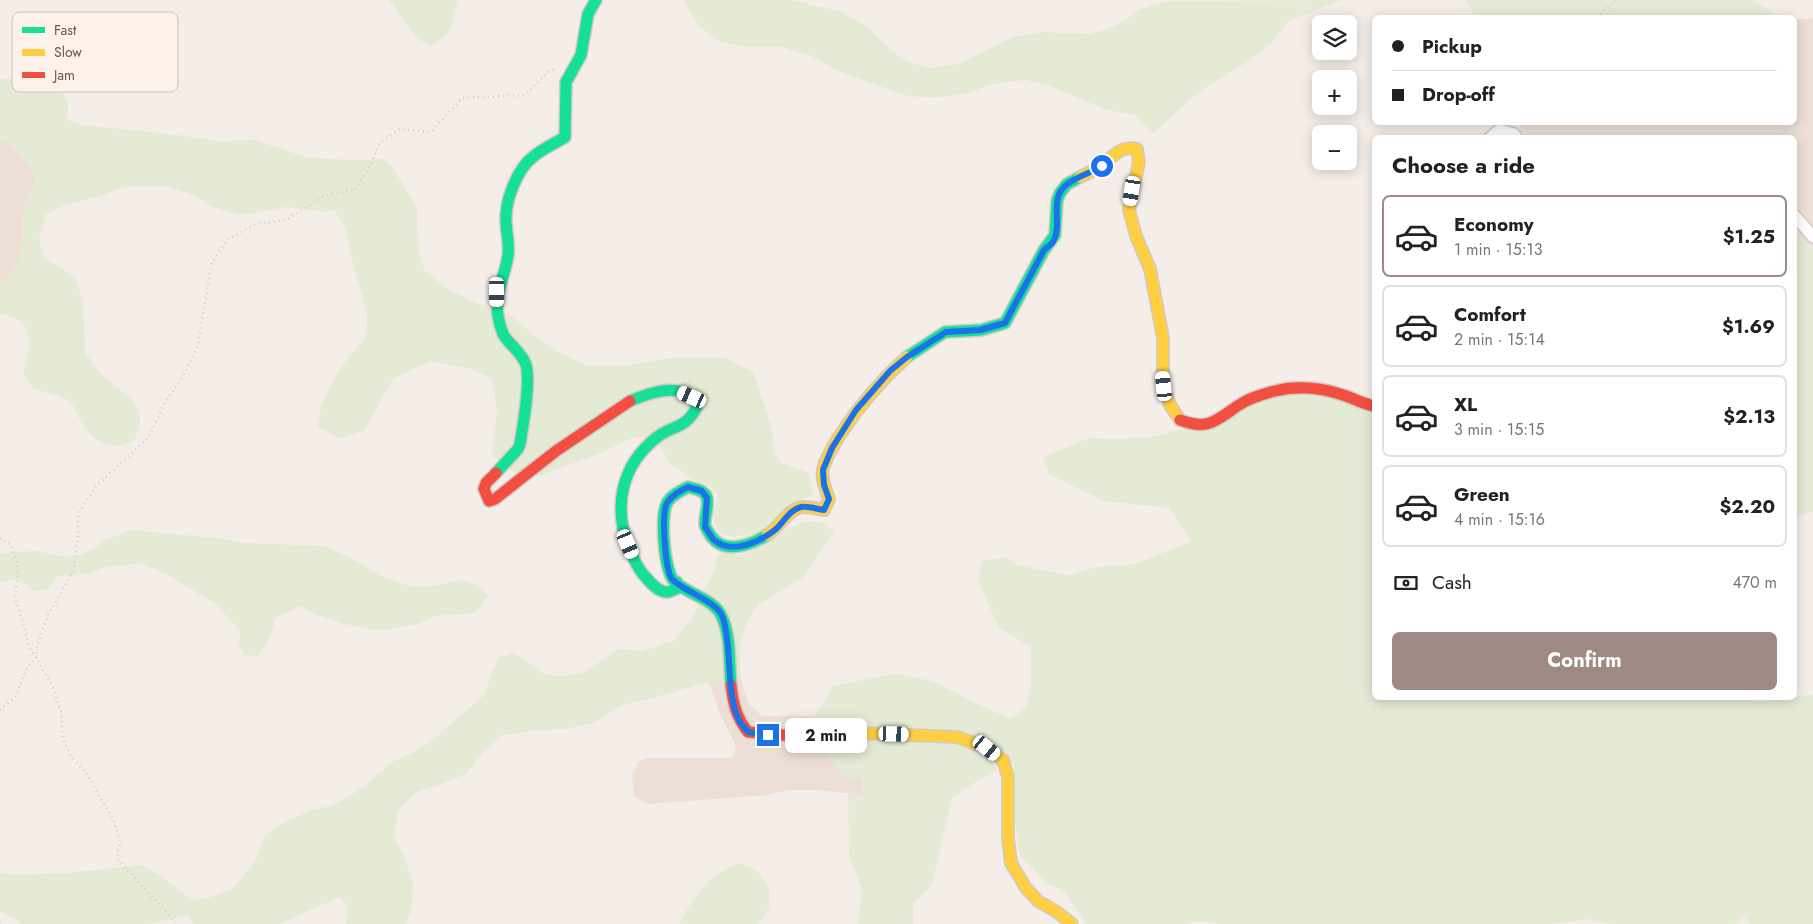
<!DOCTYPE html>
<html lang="en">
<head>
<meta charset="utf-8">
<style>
	:root { --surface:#fff; --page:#f2f2f2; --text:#222; --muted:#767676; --line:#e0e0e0; --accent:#9e8983 }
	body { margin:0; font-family:Jost,sans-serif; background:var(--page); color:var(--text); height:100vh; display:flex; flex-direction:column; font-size:19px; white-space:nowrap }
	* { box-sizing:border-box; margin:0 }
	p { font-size:16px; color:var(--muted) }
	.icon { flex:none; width:28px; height:28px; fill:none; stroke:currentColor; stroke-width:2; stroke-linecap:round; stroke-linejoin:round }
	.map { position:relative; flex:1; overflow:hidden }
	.drawer { position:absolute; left:1372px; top:135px; width:425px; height:565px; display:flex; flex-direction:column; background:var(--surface); border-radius:8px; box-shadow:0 2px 12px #0003 }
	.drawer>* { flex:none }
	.top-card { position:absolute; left:1372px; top:15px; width:425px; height:110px; border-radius:8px; box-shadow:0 2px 12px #0003; display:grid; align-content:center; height:110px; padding:0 20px; background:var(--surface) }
	.tools { position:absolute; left:1312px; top:15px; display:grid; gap:10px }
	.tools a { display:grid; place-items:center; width:45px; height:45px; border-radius:8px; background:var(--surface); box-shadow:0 2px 12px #0003; font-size:25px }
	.end { position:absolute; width:22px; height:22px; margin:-11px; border:6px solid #1a73e8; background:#fff; box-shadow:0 0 0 2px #fff }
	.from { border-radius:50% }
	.bubble { position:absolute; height:35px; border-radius:8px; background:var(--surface); box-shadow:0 2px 12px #0003; font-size:16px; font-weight:700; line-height:35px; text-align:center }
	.car { position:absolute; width:15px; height:30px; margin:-15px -8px; border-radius:6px; box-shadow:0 0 4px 1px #0007; background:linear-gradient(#fff 24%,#345 0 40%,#fff 0 76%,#345 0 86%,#fff 0) }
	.top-card b { display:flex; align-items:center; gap:18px; height:48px; font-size:19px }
	.top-card b+b { border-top:1px solid var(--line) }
	.top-card i { width:12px; height:12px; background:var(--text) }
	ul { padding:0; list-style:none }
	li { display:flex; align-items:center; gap:15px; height:82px; margin:0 10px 8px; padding:0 10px; border:2px solid var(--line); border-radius:8px }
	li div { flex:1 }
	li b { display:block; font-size:19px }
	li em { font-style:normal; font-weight:700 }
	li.on { border-color:var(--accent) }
	li>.icon { width:45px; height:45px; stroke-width:1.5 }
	h2 { padding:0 20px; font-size:22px; line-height:60px }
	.pay { display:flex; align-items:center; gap:12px; height:55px; padding:0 20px; font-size:19px }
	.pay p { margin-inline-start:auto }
	.action { display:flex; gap:10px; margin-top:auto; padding:10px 20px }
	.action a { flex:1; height:58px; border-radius:8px; background:var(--accent); color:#fff; font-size:20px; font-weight:700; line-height:58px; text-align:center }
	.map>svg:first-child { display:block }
	.residential { fill:#eedfd6 }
	.green { fill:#e4ead4 }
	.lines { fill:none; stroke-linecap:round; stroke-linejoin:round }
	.street-casing { stroke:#d3cbc7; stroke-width:14 }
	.fast-casing { stroke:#d4cac5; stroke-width:14 }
	.slow-casing { stroke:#d4cac5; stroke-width:14 }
	.jam-casing { stroke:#d4cac5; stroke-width:14 }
	.path { stroke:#d6ccca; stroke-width:2.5; stroke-dasharray:1 4; stroke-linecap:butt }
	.street { stroke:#fefcfc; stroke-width:11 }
	.fast { stroke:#16e098; stroke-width:11 }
	.slow { stroke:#ffcf43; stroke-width:11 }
	.jam { stroke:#f24e42; stroke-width:11 }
	.route { stroke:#1a73e8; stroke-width:6 }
	.key { fill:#fdf2e9; stroke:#d2c2ba; stroke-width:1 }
	.key-label { font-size:14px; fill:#6f534c }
</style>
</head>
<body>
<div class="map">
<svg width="1813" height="924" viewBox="0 0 1813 924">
	<rect width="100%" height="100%" fill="#f5eee8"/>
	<path class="residential" d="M 1813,18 L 1813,249 L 1795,233 L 1795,138 L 1516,138 L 1522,123 L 1795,122 L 1795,20 Z
		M 0,140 L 8,143 L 27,163 L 37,178 L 25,201 L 20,258 L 6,280 L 0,281 Z
		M 740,676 L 748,703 L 762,716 L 814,716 L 823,749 L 862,778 L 863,795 L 815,790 L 788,790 L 768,795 L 649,804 L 634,797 L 632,776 L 638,762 L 646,758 L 733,758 L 736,746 L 719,712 L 709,682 Z"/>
	<path class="green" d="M 389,0 L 458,0 C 452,26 455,32 430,46 L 417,38 Z
		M 683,0 L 791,0 L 842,12 L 867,27 L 901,59 L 930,68 L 959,64 L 1013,37 L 1041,32 L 1088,34 L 1116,26 L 1140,9 L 1168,1 L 1341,0 L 1289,21 L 1270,44 L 1247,62 L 1197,93 L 1153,134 L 1136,116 L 1107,110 L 1053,87 L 1025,80 L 993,84 L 965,94 L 936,98 L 907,96 L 838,71 L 811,56 L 781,47 L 751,47 L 722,43 L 699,26 Z
		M 1466,0 L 1754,0 L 1778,17 L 1475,17 Z
		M 27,77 C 42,80 60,84 67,100 C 69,105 67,115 67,120 L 83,125 L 178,135 L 216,141 L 254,140 L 306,157 L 348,160 L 384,159 L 393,168 L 417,208 L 418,247 L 425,271 L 448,289 L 476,303 L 513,317 L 532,334 L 557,351 L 586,365 L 628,365 L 675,357 L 726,358 L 754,373 L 771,425 L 775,454 L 781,463 L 809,473 L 813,494 L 799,502 L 760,533 L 732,537 L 721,533 L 716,527 L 714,514 L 718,496 L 709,485 L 694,481 L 670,463 L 656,441 L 638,436 L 622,442 L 604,452 L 538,476 L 513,472 L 492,456 L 497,412 L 492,379 L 471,369 L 430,361 L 393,379 L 364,431 L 340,438 L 318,427 L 321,406 L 330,386 L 345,362 L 366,337 L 367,313 L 353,264 L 345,227 L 334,210 L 323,212 L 286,207 L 239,215 L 213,207 L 194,195 L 165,186 L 124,187 L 101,196 L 65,205 L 46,214 L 39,238 L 43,257 L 62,268 L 77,281 L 83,304 L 85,352 L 99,372 L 131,399 L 139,411 L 140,421 L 135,440 C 111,452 93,443 80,420 C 77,414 74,404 68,401 C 58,394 46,392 35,390 L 23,373 L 30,344 L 23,322 L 7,315 L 0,315 L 0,281 L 6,280 L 20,258 L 25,201 L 37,179 C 28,164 17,147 0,140 L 0,79 Z
		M 1795,233 L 1813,249 L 1813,512 L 1795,516 Z
		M 1309,392 L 1375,409 L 1375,698 L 1749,698 L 1756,702 L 1813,695 L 1813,924 L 1751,924 L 1743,916 L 1735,924 L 1610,924 L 1588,919 L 1551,924 L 1221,924 C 1210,921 1197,919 1186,924 L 1085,924 L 1064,890 L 1047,884 L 1019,853 L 1014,813 L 1014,761 L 974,783 L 952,798 L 932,885 L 913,904 L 913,924 L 858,924 L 862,889 L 849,856 L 848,794 L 863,795 L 862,778 L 844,777 L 823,749 L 814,716 L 826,699 L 833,686 L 894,674 L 933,681 L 971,701 L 1011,719 L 1026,707 L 1031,688 L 1031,647 L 999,628 L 978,581 L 982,561 L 1006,557 L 1016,565 L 1069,575 L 1095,567 L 1135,564 L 1192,541 L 1169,508 L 1104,501 L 1049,474 L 1043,457 L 1089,438 L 1119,439 L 1156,436 L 1178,430 L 1218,424 L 1256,401 Z
		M 805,521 L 824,523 L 834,532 L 803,577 L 758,605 L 746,624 L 740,645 L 740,676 L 709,682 L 654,698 L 621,705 L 594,723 L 565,729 L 530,731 L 502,735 L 484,751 L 466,774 L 439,785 L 417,791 L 398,811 L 394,836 L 406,861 L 413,884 L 411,912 L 406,924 L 346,924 L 347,906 L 340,897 L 279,924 L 195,924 L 187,915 L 150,924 L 21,924 L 19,921 L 0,911 L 0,873 L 13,875 L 66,873 L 142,865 L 164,878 L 192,900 L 208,898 L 232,889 L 255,862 L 263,838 L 282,823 L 310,811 L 334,805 L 361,789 L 392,762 L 414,752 L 434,739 L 484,695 L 498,658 L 513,653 L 527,661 L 545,675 L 563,676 L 585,672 L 618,649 L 641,651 L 672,642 L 692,619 L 705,587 L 713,574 L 719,553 L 741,555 L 764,545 L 784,530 Z
		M 131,530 L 216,538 L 247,543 L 324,546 L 351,558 L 379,575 L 403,584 L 417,587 L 432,586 L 461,580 L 474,584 L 489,595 L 475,613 L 435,616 L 415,625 L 379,630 L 345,624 L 317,615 L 301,606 L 275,618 C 272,634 268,644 257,656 L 244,655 L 239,646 L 240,631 L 216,604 L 166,574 L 140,563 L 108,567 L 86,574 L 58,576 L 47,590 L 34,591 C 23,581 14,576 0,582 L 0,553 L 37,551 L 65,557 L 79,555 L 93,549 L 105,540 Z
		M 740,863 L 757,871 L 769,887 L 769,908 L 759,924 L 680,924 C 692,897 711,872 740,863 Z"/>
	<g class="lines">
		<g class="street-casing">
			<path id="street" d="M 1490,138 L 1499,130 L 1514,134 L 1516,138
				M 1795,216 L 1813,237"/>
		</g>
		<g class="fast-casing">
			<path id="fast" d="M 907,357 L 945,332 L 981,330 L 1005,323 L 1044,250 L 1055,235 L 1057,201 L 1060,193 L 1067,184 L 1080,177
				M 630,401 C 647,394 675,383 691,397 C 694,399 695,404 697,407 C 684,431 673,424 656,438 C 621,466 613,507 629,548 C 633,557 637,567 643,574 C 649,581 657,592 667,592 C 670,592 675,589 678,588 L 677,582
				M 496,473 L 518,449 L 520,444 C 523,425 531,382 526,365 C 522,352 508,344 503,334 C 490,300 502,288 508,256 C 510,243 505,228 506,215 C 507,197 518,168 533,157 C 542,149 554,144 565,137 L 566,82 L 581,55 L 588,14 L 596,0
				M 731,685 C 729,663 731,637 722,617 C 714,598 688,595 674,581 C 664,570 660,516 667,503 C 671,495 681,491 688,487 C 695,489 705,490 707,498 C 709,507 704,517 705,525 C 706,529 709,533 711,536 C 724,555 751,545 767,535"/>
		</g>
		<g class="slow-casing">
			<path id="slow" d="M 1080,177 C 1088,173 1095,170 1102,165 C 1114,156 1121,145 1137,149 L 1139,162 L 1129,210 L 1136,236 L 1150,269 L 1163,338 L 1163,386 L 1170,405 L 1180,420
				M 767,535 C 779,528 789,507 804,507 C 811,507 818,509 824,510 L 829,499 C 826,490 821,479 823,469 C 826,457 834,445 840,435 C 859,406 881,380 907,357
				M 859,733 L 957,737 L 987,748 L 1003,760 L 1008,777 L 1008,838 L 1011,863 L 1026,888 L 1038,901 L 1057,912 L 1072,924"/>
		</g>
		<g class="jam-casing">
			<path id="jam" d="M 1180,420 C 1209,431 1216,420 1239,405 C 1248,399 1263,394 1275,391 C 1298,385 1324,388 1346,396 C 1358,400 1362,404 1375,406
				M 496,473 L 486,483 L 484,489 L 489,501 L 495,499 L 556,451 L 630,401
				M 731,685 C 733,703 736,717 748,732 L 840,740 L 859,733"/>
		</g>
		<path class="path" d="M 1597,18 L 1615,0
			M 0,538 L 11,545 L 17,562 L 18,575 L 15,598 L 30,648 L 52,685 L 61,713 L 63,737 L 67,748 L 72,758 L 86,772 L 114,821 L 120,841 L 117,859 L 177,924
			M 0,710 L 16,696 L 28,665 L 36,658 L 37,647 L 48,615 L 73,572 L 78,537 L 78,514 L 96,486 L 149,437 L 164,404 L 183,376 L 198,345 L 212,262 L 228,239 L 256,224 L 286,220 L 324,196 L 355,190 L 372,162 L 379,144 L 399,129 L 431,132 L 462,98 L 525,95 L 550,70 L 556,69
			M 0,922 L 4,924"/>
		<use href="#street" class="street"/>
		<use href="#fast" class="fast"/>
		<use href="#slow" class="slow"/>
		<use href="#jam" class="jam"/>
	</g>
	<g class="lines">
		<path class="route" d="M 768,735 L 748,732 C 745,728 741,724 739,720 C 725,691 733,649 723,618 C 718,601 682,591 672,579 C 665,570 661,512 667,503 C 672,495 680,491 688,487 L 702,491 L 707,498 L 705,527 C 708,531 711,537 714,540 C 732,555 759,542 775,530 C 784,522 789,510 801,507 C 808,506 817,509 824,510 L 829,499 L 824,485 L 823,470 L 832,448 L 856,410 L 890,371 L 907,357 L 946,332 L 980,330 L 1005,323 L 1044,250 C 1047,247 1051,245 1053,242 C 1063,225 1049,200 1065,186 C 1075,177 1091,173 1102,166"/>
	</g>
	<rect x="12" y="12" width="166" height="80" rx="8" class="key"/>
	<rect x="22" y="27" width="23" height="6" fill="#16e098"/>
	<rect x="22" y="49" width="23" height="7" fill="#ffcf43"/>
	<rect x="22" y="72" width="23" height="6" fill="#f24e42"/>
	<g class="key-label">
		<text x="54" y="35">Fast</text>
		<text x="54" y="57">Slow</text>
		<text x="54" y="80">Jam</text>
	</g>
</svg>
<div class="tools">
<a><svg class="icon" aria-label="layers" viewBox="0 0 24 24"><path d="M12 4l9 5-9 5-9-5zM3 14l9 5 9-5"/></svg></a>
<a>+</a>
<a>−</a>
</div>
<i class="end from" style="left:1102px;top:166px"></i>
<i class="end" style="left:768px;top:735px"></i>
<div class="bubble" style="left:785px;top:718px;width:82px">2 min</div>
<i class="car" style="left:1132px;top:191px;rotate:189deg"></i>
<i class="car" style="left:497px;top:292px;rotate:180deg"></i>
<i class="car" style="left:1164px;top:386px;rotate:354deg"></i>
<i class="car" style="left:692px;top:397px;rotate:294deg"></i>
<i class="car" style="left:628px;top:544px;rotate:157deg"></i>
<i class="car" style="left:894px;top:734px;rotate:92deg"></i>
<i class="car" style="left:987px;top:748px;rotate:129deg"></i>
<div class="top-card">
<b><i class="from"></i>Pickup</b>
<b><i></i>Drop-off</b>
</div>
<section class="drawer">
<h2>Choose a ride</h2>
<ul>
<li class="on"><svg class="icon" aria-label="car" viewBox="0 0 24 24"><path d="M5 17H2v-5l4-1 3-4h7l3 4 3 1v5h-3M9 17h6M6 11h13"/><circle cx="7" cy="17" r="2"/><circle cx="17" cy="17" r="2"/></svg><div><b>Economy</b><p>1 min · 15:13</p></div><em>$1.25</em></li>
<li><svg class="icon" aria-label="car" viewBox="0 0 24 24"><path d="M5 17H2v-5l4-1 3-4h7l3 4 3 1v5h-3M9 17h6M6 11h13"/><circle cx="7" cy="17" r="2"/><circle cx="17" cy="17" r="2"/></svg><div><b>Comfort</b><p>2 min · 15:14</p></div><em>$1.69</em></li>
<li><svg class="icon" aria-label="car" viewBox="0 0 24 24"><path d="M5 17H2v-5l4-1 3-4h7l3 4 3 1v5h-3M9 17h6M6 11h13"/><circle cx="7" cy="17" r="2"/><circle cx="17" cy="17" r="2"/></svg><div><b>XL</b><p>3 min · 15:15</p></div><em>$2.13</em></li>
<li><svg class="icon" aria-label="car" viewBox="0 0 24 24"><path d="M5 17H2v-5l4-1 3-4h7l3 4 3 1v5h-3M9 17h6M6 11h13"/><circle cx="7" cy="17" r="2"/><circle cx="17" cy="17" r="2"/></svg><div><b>Green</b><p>4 min · 15:16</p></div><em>$2.20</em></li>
</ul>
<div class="pay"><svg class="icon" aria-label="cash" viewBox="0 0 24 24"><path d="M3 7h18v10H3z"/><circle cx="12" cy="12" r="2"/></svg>Cash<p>470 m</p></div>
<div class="action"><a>Confirm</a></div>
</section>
</div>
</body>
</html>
